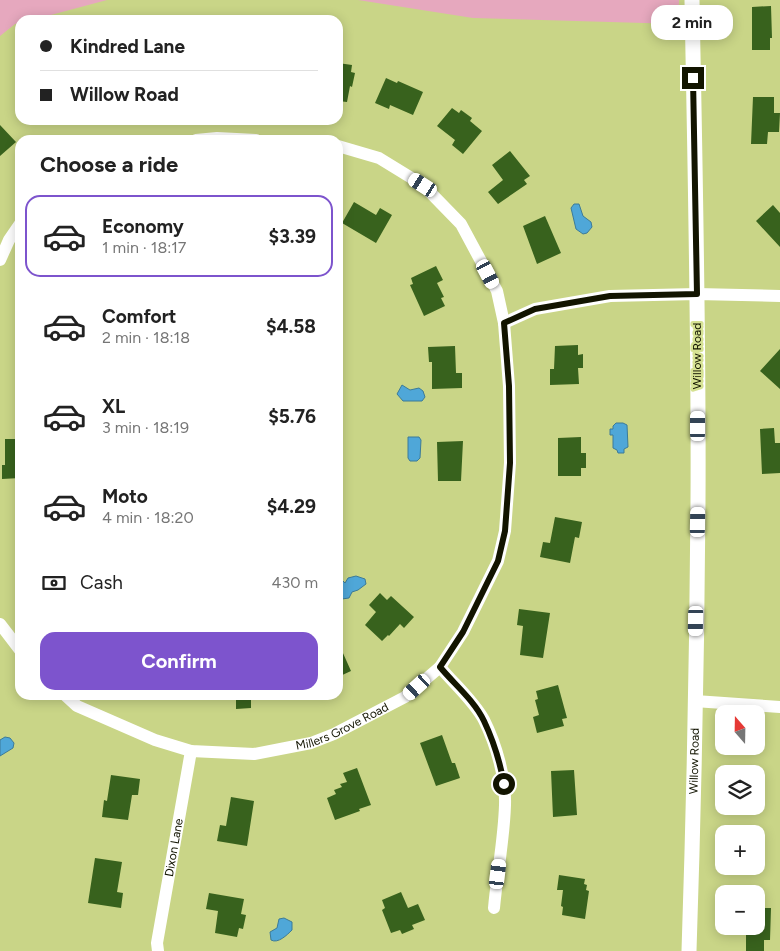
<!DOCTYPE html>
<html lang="en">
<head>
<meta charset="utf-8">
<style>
	:root { --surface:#fff; --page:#f2f2f2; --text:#222; --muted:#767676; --line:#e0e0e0; --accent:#7d54cd }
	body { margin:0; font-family:Figtree,sans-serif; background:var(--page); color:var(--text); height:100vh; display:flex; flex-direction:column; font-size:19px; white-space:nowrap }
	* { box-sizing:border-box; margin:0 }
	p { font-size:16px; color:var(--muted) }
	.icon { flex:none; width:28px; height:28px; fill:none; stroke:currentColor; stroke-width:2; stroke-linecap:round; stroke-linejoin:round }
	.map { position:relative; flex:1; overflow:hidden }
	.drawer { position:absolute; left:15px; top:135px; width:328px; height:565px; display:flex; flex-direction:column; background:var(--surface); border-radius:15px; box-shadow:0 2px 12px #0003 }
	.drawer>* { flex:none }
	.banner { position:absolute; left:15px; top:15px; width:328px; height:110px; border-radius:15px; box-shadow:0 2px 12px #0003; display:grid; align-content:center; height:110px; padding:0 25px; background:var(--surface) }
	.needle { width:32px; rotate:340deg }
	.controls { position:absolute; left:715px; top:705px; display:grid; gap:10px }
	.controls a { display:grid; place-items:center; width:50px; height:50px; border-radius:10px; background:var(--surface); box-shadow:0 2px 12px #0003; font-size:25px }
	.end { position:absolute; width:22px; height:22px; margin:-11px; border:6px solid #121400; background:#fff; box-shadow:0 0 0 2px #fff }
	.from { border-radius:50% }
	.bubble { position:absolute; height:35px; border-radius:15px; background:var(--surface); box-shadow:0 2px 12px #0003; font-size:16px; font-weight:700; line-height:35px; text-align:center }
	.car { position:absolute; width:15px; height:30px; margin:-15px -8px; border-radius:6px; box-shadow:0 0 4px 1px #0007; background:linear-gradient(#fff 24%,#345 0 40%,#fff 0 76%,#345 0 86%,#fff 0) }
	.banner b { display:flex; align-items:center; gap:18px; height:48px; font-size:19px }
	.banner b+b { border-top:1px solid var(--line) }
	.banner i { width:12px; height:12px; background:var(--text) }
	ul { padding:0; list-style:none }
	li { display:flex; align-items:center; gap:15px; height:82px; margin:0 10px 8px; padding:0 15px; border:2px solid transparent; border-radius:15px }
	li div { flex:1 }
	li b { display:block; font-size:19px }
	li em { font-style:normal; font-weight:700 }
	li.active { border-color:var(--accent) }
	li>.icon { width:45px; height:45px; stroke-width:1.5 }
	h2 { padding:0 25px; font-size:22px; line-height:60px }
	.pay { display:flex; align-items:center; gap:12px; height:55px; padding:0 25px; font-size:19px }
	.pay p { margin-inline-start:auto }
	.primary-button { display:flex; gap:10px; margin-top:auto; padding:10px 25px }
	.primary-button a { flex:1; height:58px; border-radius:15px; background:var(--accent); color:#fff; font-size:20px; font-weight:700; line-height:58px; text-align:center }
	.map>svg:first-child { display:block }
	.green { fill:#e6a8be }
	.water { fill:#4fa7d8; stroke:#3d7b97 }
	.building { fill:#38621d }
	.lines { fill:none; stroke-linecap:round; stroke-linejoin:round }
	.minor { stroke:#fff; stroke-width:12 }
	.tertiary { stroke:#fff; stroke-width:15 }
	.route { stroke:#121400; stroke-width:6 }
	.labels { text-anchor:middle; stroke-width:5; stroke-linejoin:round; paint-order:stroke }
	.street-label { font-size:12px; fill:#121400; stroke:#d6e293 }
</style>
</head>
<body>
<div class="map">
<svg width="780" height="951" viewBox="0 0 780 951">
	<rect width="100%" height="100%" fill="#c9d587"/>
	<path class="green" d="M 0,0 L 107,0 L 32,20 L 20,20 L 20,23 L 15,24 L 0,36 Z
		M 358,0 L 679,0 L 678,24 L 473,18 Z"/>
	<path class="water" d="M 574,204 L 579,204 L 583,216 L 591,222 L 592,227 L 587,233 L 583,234 L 576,229 L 571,208 Z
		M 402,385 L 410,390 L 419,388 L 423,391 L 425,397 L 422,401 L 403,401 L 397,394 Z
		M 616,423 L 623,423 L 627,425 L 628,447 L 624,449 L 624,453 L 618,453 L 617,450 L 613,448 L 613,435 L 610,435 L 610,429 L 613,429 L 613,426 Z
		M 408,437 L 419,437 L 421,440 L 420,458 L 417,461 L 410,461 L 408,458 Z
		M 356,576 L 365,579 L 366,584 L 358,590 L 352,592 L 349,598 L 342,599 L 340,596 L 342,587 L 340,582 L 343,581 L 345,583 L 348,578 Z
		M 5,737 L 10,738 L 14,743 L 13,748 L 0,756 L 0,740 Z
		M 284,918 L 292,922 L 292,930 C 287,935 278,944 271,940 L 270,932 L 277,928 L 279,919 Z"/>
	<path class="building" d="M 771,6 L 772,38 L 770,38 L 770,50 L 752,50 L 752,7 Z
		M 338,63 L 352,65 L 351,72 L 355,73 L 352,87 L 350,86 L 347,102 L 338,101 Z
		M 386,78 L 397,83 L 398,81 L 423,92 L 413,115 L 390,105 L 389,109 L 375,103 Z
		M 753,97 L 774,97 L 774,113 L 780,113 L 779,132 L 768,132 L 767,144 L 751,144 Z
		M 452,108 L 459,113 L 461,110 L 472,118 L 470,121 L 482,131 L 463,154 L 452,145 L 455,140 L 437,126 Z
		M 0,125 L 16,142 L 0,156 Z
		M 510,151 L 530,176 L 524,180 L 527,184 L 498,204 L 488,192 L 503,180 L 492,165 Z
		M 354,202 L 376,215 L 380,208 L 392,215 L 376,243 L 342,223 Z
		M 773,205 L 780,213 L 780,247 L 756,221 Z
		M 545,216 L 561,253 L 537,264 L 523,226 Z
		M 436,266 L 443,280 L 437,283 L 444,297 L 441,298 L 445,306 L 424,316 L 410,285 L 413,284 L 411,278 Z
		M 578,345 L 578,355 L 583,354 L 583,368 L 578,368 L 579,384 L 550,385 L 550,369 L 554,369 L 555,346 Z
		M 455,346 L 456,373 L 462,373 L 462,388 L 432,389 L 432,362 L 429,362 L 428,347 Z
		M 780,349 L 780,389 L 760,371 Z
		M 774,428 L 775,443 L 780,443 L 780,473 L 762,474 L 760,429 Z
		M 581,437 L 581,453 L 586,453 L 586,468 L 581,468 L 581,476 L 558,476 L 558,438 Z
		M 5,439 L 20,439 L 20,478 L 2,479 L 2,465 L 5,465 Z
		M 463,441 L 461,481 L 438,481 L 437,442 Z
		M 555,517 L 582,522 L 579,538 L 575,537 L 570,563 L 540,557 L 543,542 L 550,543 Z
		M 380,593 L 387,600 L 391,596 L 414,617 L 404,628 L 400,624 L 389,636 L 388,635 L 382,641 L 365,625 L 376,612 L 369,605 Z
		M 519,609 L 550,613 L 543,658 L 520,655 L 523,626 L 517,625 Z
		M 338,642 L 351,671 L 338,677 Z
		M 558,685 L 567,718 L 562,719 L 564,726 L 537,733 L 533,717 L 539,715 L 535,700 L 538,699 L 536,691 Z
		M 236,695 L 251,695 L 251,708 L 236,709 Z
		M 442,735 L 452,763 L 455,763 L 460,778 L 436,786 L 420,743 Z
		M 357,768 L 371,805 L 359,809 L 360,811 L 335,820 L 327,798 L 336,794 L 334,790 L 342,787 L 340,784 L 347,782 L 343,773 Z
		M 574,770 L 577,815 L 553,817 L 551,771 Z
		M 111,775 L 140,779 L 138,795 L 132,795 L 128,820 L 102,817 L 104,800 L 107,801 Z
		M 231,797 L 254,801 L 247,846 L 217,841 L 220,825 L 226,826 Z
		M 95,858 L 122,862 L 117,892 L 123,893 L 121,908 L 88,903 Z
		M 559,875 L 585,879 L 584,884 L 587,885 L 586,890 L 589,891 L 585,919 L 562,915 L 563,907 L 561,906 L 563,890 L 557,890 Z
		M 401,892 L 408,908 L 418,904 L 425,920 L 412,925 L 414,929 L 402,934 L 400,930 L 391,933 L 382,910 L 385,908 L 382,900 Z
		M 209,893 L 244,899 L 241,914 L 246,915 L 243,929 L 239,928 L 237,937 L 215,933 L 218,911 L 206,909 Z
		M 756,908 L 771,908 L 770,940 L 764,940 L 764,951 L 746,951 L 746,929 L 756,926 Z"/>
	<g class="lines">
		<g class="minor">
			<path d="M 196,140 L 217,138 L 256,140"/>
			<path d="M 0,260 L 9,240 L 20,224"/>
			<path d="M 504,323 L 535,309 L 610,296 L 697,294 L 780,296"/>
			<path d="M 0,624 L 20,650"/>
			<path d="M 440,667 C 454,684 473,700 484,720 C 496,744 506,778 505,805 C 504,839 497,874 494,908"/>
			<path id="s1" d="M 65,695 L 77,706 L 155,740 L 191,751 L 254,754 L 311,743 L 334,734 L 405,697 L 440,667 L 463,632 L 498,561 L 505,531 L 510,463 L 509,386 L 504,323 L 497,291 L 461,224 L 423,185 L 379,158 L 338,146"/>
			<path d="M 695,701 L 780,707"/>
			<path id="s2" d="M 158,951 L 157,943 L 191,751"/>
		</g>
		<path class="tertiary" id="s3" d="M 689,951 C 694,801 697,651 698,502 C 699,335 695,167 692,0"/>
	</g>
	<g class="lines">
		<path class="route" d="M 504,784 C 500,762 493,740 484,721 C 474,700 454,684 440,667 L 463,632 L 498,561 L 505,531 L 510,463 L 509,386 L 504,323 L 535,309 L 610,296 L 697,294 L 693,78"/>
	</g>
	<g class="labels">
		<g class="street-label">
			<text transform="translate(697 356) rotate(-90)" y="4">Willow Road</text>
			<text dy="4" stroke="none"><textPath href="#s1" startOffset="295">Millers Grove Road</textPath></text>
			<text dy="4" stroke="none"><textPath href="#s3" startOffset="190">Willow Road</textPath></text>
			<text dy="4" stroke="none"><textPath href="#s2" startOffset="105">Dixon Lane</textPath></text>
		</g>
	</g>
</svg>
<div class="controls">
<a><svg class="needle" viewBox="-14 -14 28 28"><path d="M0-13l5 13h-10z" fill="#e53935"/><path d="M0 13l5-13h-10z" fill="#767676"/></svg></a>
<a><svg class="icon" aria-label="layers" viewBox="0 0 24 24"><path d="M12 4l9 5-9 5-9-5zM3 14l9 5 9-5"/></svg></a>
<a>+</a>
<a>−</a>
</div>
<i class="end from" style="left:504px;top:784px"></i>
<i class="end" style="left:693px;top:78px"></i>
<div class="bubble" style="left:651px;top:5px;width:82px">2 min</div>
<i class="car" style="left:423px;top:185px;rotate:302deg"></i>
<i class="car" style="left:488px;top:274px;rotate:152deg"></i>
<i class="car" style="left:698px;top:426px;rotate:0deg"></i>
<i class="car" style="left:698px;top:522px;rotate:1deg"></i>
<i class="car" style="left:696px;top:621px;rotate:181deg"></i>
<i class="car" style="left:417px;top:687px;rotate:228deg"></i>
<i class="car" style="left:498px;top:874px;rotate:7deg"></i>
<div class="banner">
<b><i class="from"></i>Kindred Lane</b>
<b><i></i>Willow Road</b>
</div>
<section class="drawer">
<h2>Choose a ride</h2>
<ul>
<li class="active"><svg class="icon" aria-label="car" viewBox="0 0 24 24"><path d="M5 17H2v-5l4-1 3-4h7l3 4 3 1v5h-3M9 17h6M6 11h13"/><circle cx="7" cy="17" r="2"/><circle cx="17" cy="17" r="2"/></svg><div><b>Economy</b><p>1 min · 18:17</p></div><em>$3.39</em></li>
<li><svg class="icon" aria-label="car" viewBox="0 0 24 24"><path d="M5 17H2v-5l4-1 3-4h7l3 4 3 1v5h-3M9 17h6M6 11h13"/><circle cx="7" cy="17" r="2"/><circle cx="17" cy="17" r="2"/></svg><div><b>Comfort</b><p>2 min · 18:18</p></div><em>$4.58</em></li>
<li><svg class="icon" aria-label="car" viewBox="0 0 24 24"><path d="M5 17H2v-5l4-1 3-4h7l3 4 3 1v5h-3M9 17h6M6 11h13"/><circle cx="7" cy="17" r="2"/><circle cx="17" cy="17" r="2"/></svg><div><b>XL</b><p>3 min · 18:19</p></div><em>$5.76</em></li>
<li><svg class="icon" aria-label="car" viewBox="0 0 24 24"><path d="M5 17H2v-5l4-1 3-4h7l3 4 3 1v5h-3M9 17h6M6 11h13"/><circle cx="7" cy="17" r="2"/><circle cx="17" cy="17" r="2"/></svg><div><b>Moto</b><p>4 min · 18:20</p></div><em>$4.29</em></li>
</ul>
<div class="pay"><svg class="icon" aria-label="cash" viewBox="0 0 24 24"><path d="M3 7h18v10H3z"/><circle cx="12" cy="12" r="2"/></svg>Cash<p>430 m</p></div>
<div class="primary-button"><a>Confirm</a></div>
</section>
</div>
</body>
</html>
